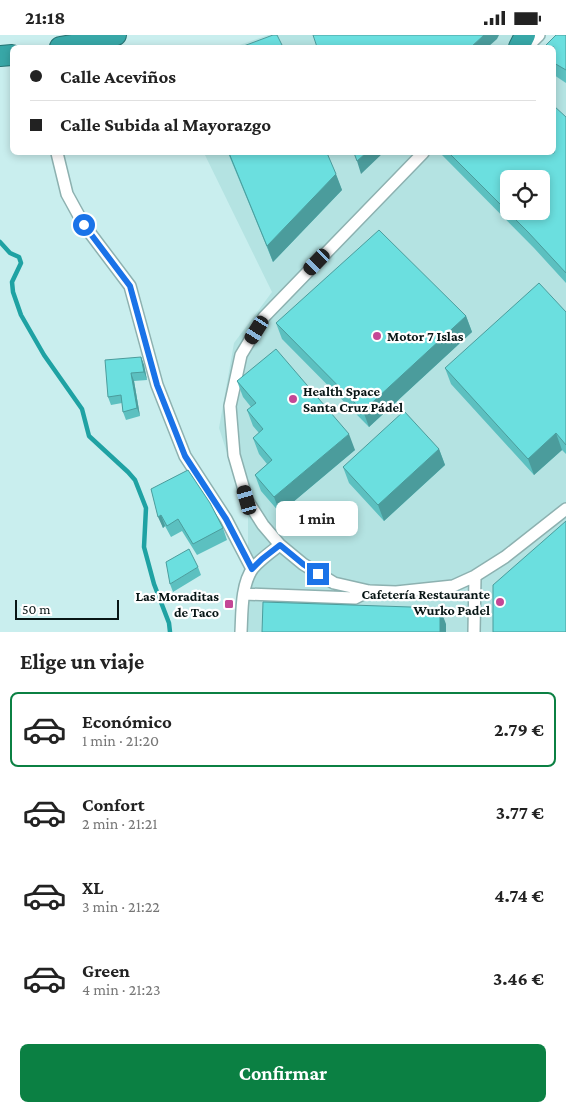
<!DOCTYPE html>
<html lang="es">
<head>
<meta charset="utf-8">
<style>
	:root { --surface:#fff; --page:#f6f6f6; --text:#222; --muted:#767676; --line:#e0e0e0; --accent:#0b8043 }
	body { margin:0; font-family:"Crimson Pro",serif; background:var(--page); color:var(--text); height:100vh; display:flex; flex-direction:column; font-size:19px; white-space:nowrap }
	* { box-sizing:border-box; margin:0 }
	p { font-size:16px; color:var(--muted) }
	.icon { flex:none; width:28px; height:28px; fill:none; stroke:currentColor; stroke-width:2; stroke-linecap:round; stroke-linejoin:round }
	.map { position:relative; height:597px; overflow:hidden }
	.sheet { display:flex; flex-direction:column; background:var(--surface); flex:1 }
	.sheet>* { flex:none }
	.hud { position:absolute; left:10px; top:10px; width:546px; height:110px; border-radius:8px; box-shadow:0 2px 8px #0003; display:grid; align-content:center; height:110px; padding:0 20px; background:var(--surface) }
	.controls { position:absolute; left:500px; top:135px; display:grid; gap:10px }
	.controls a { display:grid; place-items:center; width:50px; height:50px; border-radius:8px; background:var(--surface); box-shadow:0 2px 8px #0003; font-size:25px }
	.scale { position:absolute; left:15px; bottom:12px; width:104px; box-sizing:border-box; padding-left:5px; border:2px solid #071515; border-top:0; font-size:14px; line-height:18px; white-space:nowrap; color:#071515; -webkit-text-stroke:4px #fff; paint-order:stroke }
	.end { position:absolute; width:22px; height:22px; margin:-11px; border:6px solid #1a73e8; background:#fff; box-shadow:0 0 0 2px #fff }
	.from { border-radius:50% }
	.bubble { position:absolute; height:35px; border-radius:8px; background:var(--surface); box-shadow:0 2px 8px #0003; font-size:16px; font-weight:700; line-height:35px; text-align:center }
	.car { position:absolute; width:15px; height:30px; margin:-15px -8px; border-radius:6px; box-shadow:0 0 4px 1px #0007; background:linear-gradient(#222 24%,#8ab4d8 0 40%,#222 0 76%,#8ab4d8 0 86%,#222 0) }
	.hud b { display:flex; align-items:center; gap:18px; height:48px; font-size:19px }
	.hud b+b { border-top:1px solid var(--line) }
	.hud i { width:12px; height:12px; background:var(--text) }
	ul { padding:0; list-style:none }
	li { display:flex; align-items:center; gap:15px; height:75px; margin:0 10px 8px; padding:0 10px; border:2px solid transparent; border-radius:8px }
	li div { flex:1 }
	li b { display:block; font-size:19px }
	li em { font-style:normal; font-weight:700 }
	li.selected { border-color:var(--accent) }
	li>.icon { width:45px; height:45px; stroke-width:1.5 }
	h2 { padding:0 20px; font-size:22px; line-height:60px }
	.button { display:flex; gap:10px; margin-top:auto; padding:10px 20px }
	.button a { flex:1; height:58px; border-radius:8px; background:var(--accent); color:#fff; font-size:20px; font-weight:700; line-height:58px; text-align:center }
	.status { display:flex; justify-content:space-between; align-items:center; height:35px; padding:0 25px; background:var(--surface); direction:ltr }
	.status svg { height:14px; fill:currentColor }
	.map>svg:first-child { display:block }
	.built { fill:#b4e3e2; fill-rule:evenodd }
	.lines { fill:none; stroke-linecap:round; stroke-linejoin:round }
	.stream { stroke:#1fa2a3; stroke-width:4.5 }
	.minor-casing { stroke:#8db1b0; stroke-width:14 }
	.motorway-casing { stroke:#277474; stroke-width:22 }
	.minor { stroke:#fff; stroke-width:11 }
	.motorway { stroke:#38a7a7; stroke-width:20 }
	.wall { fill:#5cc0c0 }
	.shaded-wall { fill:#4b9c9c }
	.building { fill:#6bdfdf; stroke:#4b9c9c; fill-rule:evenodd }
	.route { stroke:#1a73e8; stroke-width:6 }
	.poi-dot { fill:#c44796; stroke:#fff; stroke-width:2 }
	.labels { text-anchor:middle; stroke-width:4.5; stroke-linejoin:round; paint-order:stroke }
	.poi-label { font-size:14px; font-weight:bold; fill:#071515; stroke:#fff; text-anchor:start }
</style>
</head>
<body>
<div class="status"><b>21:18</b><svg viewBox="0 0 49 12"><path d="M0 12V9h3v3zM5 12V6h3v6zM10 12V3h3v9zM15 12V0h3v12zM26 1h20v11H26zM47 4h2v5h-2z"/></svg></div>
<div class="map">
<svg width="566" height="597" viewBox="0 0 566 597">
	<rect width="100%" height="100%" fill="#c9eeee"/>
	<path class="built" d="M 268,0 L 525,0 L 531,12 L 234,12 Z
		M 566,0 L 566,597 L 248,597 L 248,483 L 219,393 L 234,308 L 272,257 L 204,118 L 554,118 L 554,12 ZM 509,144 L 541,144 L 541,176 L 509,176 Z"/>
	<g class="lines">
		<path class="stream" d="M 0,207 L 10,218 L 19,222 L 21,228 L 12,247 L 13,257 L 21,280 L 44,320 L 82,374 L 89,401 L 128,437 L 135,445 L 146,473 L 144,512 L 154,549 L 169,588 L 170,597"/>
		<g class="minor-casing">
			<path id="minor" d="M 527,12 L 539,0
				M 57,118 L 67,159 L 84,190 L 130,251 L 157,350 L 185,421 L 226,484 L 252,534
				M 423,118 L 264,282 L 241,320 L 230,371 L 234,420 L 247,465 L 263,490 L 280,510 L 303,529 L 334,548 L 369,556 L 396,557 L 453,551 L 475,541 L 505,522 L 566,474
				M 244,559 L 355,563 L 369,556
				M 241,597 C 242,578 241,549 253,533 C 261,524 271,517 280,510
				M 474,597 L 475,541"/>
		</g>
		<g class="motorway-casing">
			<path id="motorway" d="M 60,12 L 91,7 L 116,0
				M 519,12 L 525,0
				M 0,21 L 12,20"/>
		</g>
		<use href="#minor" class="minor"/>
		<use href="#motorway" class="motorway"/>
	</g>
	<path class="wall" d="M 566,0 L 566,48 L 554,40 L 554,12 Z
		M 566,82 L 566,248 L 534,213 L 442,120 L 441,118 L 554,118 Z
		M 228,118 L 327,118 L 342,155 L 273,227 Z
		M 566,277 L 566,419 L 562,415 L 534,440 L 451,349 L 445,333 Z
		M 466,281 L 472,297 L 369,392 L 282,304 L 276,288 Z
		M 141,322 L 144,330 L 147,345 L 134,346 L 140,381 L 126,385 L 123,377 L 122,368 L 111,370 L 108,362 Z
		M 237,346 L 355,415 L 280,478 L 261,456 L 255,440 L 267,429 L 259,419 L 253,403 L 259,398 L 253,391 L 247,375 L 251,372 L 243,362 Z
		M 439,414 L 445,430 L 384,486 L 349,448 L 343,432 Z
		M 151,454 L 223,493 L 227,505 L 197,520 L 182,496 L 171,502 L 165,491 L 163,493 Z
		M 198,532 L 201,540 L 173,557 L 170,549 Z"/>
	<path class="shaded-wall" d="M 484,0 L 499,0 L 497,4 L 488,12 L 471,12 Z
		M 366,118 L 383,118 L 361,139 L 357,126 Z
		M 336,139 L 342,155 L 273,227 L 267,211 Z
		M 466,281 L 472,297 L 369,392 L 363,376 Z
		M 141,322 L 144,330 L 147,345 L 144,337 Z
		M 131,338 L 134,346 L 140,381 L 137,373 Z
		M 556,398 L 562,415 L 534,440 L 528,424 Z
		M 349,399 L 355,415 L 280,478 L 274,462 Z
		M 439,414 L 445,430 L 384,486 L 378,470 Z
		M 161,480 L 165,491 L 163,493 L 158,482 Z
		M 440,573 L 446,589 L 446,597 L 440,597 Z"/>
	<path class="building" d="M 273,0 L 277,0 L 283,12 L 241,12 Z
		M 313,0 L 484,0 L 471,12 L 317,12 Z
		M 556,0 L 566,0 L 566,35 L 554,28 L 554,12 L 544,12 Z
		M 554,71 L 566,82 L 566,238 L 528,197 L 449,118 L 554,118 ZM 509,144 L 541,144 L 541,176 L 509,176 Z
		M 229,118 L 327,118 L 336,139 L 267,211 Z
		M 354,118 L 366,118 L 357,126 Z
		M 379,195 L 466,281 L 363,376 L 276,288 Z
		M 539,248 L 566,277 L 566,410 L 556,398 L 528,424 L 445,333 Z
		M 276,314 L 349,399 L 274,462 L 255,440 L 272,425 L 253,403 L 263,394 L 247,375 L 256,368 L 237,346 Z
		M 141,322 L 144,337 L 131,338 L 137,373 L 123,377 L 121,360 L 108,362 L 105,325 Z
		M 404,376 L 439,414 L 378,470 L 343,432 Z
		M 188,435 L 210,468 L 223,493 L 193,509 L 178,484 L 167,491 L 161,480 L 158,482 L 151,454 Z
		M 566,486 L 566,597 L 493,597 L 493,550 Z
		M 189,514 L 198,532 L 170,549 L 166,527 Z
		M 263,567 L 440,573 L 440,597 L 262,597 Z"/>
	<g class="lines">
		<path class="route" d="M 84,190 L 130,251 L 157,350 L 185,421 L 226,484 L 252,534 L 262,524 L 280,510 L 303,529 L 318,539"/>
	</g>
	<g class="poi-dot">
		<circle cx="377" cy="301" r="5"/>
		<circle cx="293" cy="364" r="5"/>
		<circle cx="500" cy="567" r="5"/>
		<rect x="224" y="564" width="10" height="10" rx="2.5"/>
	</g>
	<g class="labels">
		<g class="poi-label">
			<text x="387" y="306">Motor 7 Islas</text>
			<text x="303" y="361">Health Space<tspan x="303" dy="16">Santa Cruz Pádel</tspan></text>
			<text x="490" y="564" text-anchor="end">Cafetería Restaurante<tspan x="490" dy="16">Wurko Padel</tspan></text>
			<text x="219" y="566" text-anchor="end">Las Moraditas<tspan x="219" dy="16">de Taco</tspan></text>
		</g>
	</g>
</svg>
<div class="controls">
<a><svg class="icon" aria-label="locate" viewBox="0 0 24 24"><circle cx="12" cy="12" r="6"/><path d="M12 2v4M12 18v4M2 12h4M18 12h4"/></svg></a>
</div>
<div class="scale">50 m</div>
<i class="end from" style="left:84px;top:190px"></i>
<i class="end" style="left:318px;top:539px"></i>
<div class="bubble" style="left:276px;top:466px;width:82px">1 min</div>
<i class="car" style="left:317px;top:227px;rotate:224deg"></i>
<i class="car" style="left:257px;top:295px;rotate:212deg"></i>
<i class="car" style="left:247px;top:465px;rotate:344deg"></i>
<div class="hud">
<b><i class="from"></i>Calle Aceviños</b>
<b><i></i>Calle Subida al Mayorazgo</b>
</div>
</div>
<section class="sheet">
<h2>Elige un viaje</h2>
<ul>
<li class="selected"><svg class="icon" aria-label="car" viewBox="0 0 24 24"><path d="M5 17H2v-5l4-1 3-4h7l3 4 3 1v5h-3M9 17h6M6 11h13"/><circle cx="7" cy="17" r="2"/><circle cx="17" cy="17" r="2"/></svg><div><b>Económico</b><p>1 min · 21:20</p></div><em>2.79 €</em></li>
<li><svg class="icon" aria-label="car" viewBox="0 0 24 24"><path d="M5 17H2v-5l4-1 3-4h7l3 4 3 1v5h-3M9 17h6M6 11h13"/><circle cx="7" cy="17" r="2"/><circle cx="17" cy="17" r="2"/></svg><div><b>Confort</b><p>2 min · 21:21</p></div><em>3.77 €</em></li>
<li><svg class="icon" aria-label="car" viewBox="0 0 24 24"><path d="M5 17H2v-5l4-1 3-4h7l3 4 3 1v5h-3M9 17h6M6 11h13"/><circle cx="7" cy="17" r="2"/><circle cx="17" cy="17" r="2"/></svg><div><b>XL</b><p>3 min · 21:22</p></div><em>4.74 €</em></li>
<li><svg class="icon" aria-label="car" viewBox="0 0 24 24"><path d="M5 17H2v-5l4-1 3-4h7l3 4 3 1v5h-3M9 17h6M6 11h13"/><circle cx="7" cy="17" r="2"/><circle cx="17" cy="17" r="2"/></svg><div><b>Green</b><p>4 min · 21:23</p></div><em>3.46 €</em></li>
</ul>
<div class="button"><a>Confirmar</a></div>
</section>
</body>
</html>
